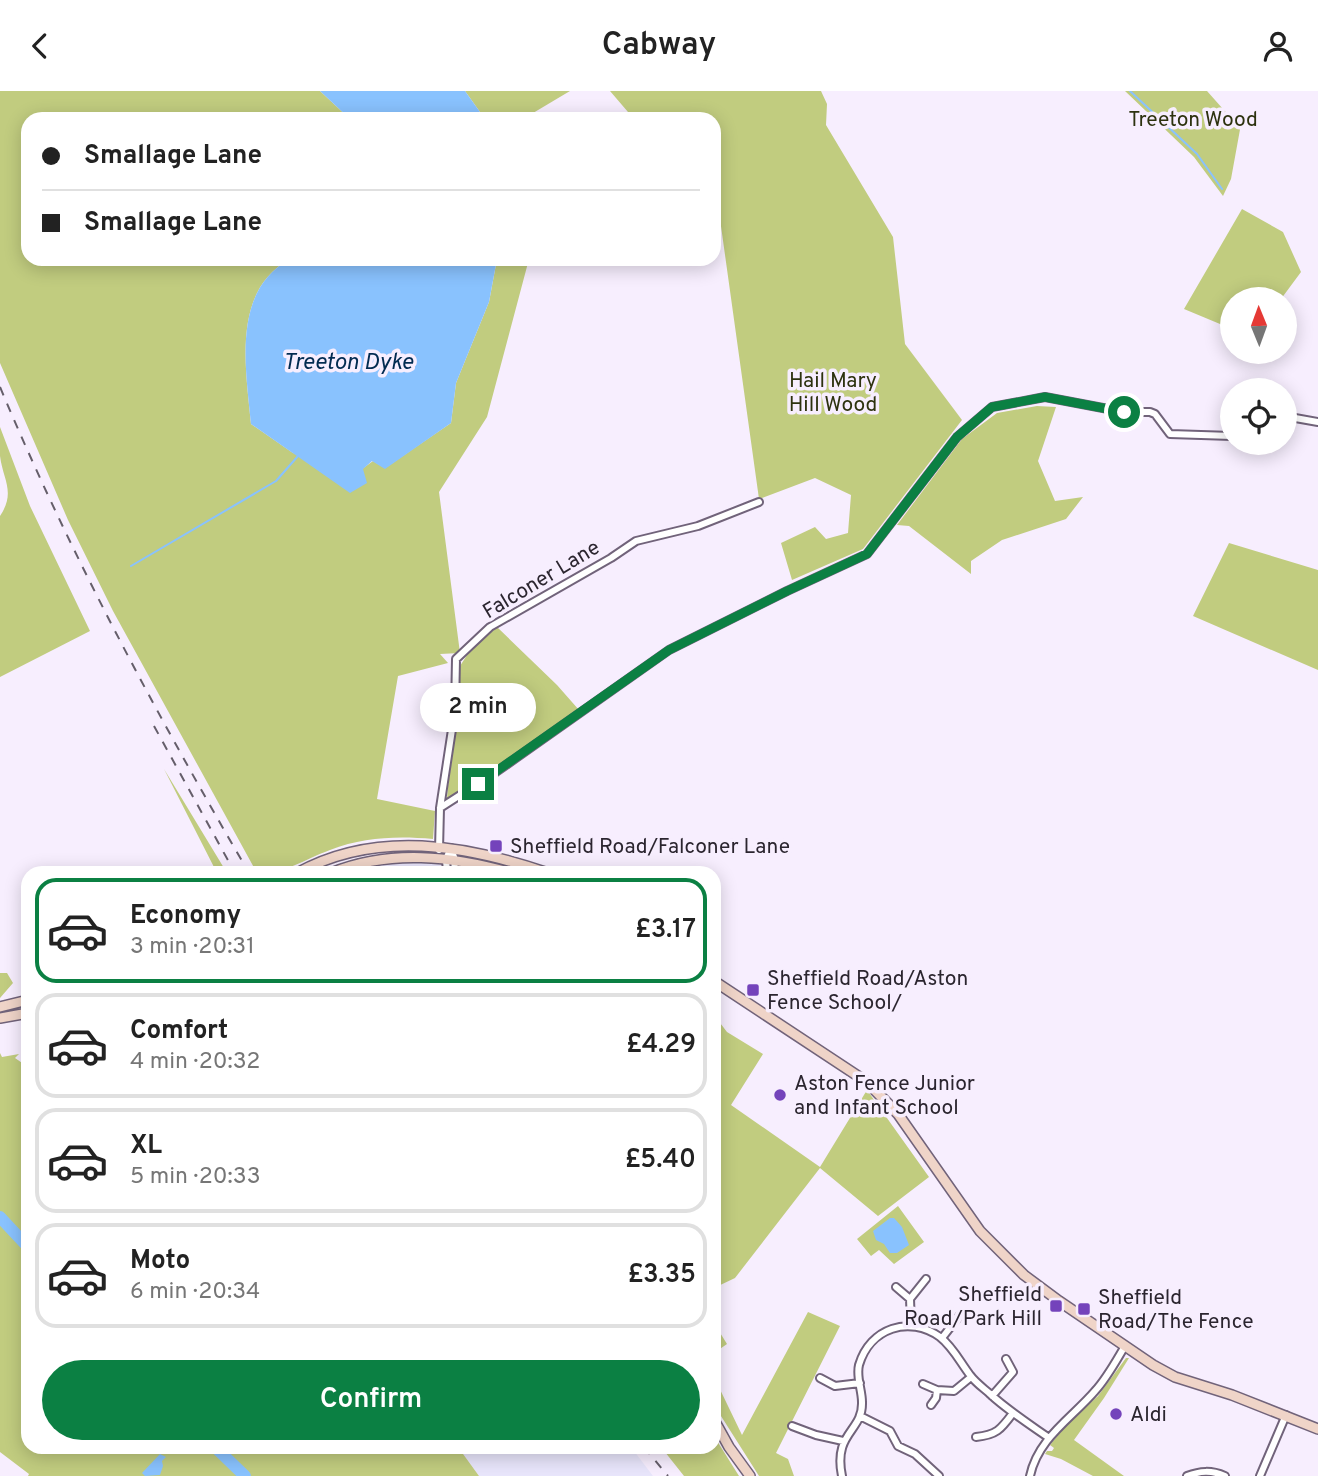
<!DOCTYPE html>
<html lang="en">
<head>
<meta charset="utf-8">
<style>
	:root { --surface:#fff; --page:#f2f2f2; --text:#222; --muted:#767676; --line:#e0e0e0; --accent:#0b8043 }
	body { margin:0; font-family:Overpass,sans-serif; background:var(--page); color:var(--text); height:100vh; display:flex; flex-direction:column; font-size:26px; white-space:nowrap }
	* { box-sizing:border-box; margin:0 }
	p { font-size:23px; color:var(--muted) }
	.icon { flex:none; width:38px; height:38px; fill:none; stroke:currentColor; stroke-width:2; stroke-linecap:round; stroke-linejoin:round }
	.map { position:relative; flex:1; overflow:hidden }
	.side { position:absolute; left:21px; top:775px; width:700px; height:588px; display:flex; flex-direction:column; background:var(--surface); border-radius:21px; box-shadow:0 4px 18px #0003 }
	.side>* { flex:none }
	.guide { position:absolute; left:21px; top:21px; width:700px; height:154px; border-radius:21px; box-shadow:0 4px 18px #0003; display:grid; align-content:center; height:154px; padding:0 21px; background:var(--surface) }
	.needle { width:46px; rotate:359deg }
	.controls { position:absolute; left:1220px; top:196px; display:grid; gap:14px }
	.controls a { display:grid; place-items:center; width:77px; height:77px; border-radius:50%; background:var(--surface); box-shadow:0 4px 18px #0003; font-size:35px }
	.end { position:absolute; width:32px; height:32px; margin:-16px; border:9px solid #0b8043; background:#fff; box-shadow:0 0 0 4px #fff }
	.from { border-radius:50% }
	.bubble { position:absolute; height:49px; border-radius:24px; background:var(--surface); box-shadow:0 4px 18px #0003; font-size:23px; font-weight:600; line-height:49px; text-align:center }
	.guide b { display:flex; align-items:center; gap:24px; height:66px; font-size:26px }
	.guide b+b { border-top:2px solid var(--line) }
	.guide i { width:18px; height:18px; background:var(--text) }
	ul { padding:12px 0 0; list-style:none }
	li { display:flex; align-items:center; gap:21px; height:105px; margin:0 14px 10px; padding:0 7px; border:4px solid var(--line); border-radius:21px }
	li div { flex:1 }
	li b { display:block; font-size:26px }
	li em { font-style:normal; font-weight:600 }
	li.on { border-color:var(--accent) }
	li>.icon { width:63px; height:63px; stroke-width:1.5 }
	.button { display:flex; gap:14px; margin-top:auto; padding:14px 21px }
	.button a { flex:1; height:80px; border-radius:42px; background:var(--accent); color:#fff; font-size:28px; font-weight:600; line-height:80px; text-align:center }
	header { display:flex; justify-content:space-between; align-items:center; height:91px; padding:0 21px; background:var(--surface); font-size:32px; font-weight:600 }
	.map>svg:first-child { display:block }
	.industrial { fill:#e8e5fb }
	.green { fill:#c1cc7f }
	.water { fill:#89c2fe }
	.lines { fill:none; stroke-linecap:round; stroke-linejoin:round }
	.stream { stroke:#89c2fe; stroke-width:2 }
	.river { stroke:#89c2fe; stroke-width:12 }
	.street-casing { stroke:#71637a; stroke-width:10 }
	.secondary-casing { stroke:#71637a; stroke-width:12 }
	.street { stroke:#fff; stroke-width:6 }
	.secondary { stroke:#efd4c8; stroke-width:9 }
	.rail { stroke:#655e6a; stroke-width:2; stroke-dasharray:9 9; stroke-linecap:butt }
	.route { stroke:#0b8043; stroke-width:9 }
	.poi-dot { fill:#7443bb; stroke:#f7eefe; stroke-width:2.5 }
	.labels { text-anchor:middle; stroke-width:7; stroke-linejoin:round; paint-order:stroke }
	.park-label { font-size:21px; fill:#2d320f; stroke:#f7eefe }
	.street-label { font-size:21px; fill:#2b252f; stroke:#f7eefe }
	.poi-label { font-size:21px; fill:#2b252f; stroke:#f7eefe; text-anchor:start }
	.water-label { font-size:23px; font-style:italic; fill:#022b51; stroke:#f7eefe }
</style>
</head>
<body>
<header><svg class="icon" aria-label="back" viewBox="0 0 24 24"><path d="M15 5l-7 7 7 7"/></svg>Cabway<svg class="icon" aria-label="person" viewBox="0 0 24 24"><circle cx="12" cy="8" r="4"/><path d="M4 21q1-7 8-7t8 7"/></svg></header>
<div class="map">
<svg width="1318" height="1385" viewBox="0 0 1318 1385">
	<rect width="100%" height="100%" fill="#f7eefe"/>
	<path class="industrial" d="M 413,771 L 456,775 L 489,782 L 344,782 L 372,774 Z
		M 458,1356 L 631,1356 L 653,1385 L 479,1385 Z"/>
	<path class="green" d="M 0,0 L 320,0 L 350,28 L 28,28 L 28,168 L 290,168 C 231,200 246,278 251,333 L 293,362 L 362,378 L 373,370 L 385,377 L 451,332 L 456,292 L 489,211 L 497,168 L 529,168 L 487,326 L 439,401 L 460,562 L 440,563 L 448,572 L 398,585 L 377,708 L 435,720 L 433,748 C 397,745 364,746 330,759 C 303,769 287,782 257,782 L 113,520 L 68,429 L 0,272 Z
		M 465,0 L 570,0 L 523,28 L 485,28 Z
		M 610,0 L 821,0 L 827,13 L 826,34 L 893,146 L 905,253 L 962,329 L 863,458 L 792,489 L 781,452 L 815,436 L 826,448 L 848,442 L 851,404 L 815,387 L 759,408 L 720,128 L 714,120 L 714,28 L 634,28 Z
		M 1125,0 L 1207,0 L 1231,27 L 1241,33 L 1231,88 L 1223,105 L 1194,66 Z
		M 1242,118 L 1283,141 L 1301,181 L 1281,208 L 1232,208 L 1232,238 L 1184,218 Z
		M 1037,315 L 1056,316 L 1038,370 L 1055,410 L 1083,406 L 1066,428 L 1002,449 L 971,470 L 971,483 L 909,435 L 897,434 L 962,348 L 997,322 Z
		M 0,336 L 30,415 L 90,540 L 0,586 L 0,425 C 16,401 3,389 0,365 C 0,356 0,346 0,336 Z
		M 1229,452 L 1318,479 L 1318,579 L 1193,525 Z
		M 497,536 L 557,594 L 579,619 L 449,708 L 447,707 L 448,695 L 459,619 L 460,575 L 469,561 Z
		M 164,678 L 227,782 L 217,782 Z
		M 0,882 L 7,882 L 13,892 L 0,907 Z
		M 714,924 L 727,941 L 763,963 L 731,1014 L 820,1076 L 867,999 L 929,1086 L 878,1125 L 820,1077 L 735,1187 L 714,1197 Z
		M 0,962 L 2,966 L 19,963 L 15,967 L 28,976 L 28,1356 L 458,1356 L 479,1385 L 28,1385 L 29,1383 L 0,1361 Z
		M 898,1115 L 924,1151 L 894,1173 L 879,1159 L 871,1165 L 857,1148 Z
		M 808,1221 L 840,1235 L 776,1362 L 788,1368 L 794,1385 L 759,1385 L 714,1314 L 714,1286 L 742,1344 Z
		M 714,1232 L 727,1253 L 714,1262 Z
		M 1126,1267 L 1129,1267 L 1104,1307 L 1074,1349 L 1124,1385 L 1093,1385 L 1061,1368 L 1045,1363 L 1047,1360 L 1052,1360 L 1054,1357 L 1050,1354 L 1067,1333 L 1098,1305 Z
		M 714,1345 L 739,1385 L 684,1385 L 661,1356 L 714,1356 Z"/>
	<path class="water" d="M 320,0 L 465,0 L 485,28 L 350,28 Z
		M 290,168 L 497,168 L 489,211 L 456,292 L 451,332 L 385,378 L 372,370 L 363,378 L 367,392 L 350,402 L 251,333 C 246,278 231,200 290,168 Z
		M 890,1127 L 894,1127 L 902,1136 L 909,1154 L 897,1162 L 890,1162 L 884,1153 L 876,1149 L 873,1140 Z
		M 160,1363 L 166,1366 L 162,1370 L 163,1375 L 160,1384 L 145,1385 L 142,1382 Z"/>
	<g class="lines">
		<path class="stream" d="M 1130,0 L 1197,63 L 1222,98
			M 131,475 L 276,390 L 298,365"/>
		<path class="river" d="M 0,1126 L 28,1156
			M 215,1356 L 245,1385"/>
		<g class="street-casing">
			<path id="street" d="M 1284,325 L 1318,331
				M 428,615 L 455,619
				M 440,717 L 496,681 L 669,559 L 787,500 L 867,463 L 957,346 L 992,316 L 1045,306 L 1124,321 L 1150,321 L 1155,323 L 1170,343 L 1232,345
				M 451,757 L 455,769 L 454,782
				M 439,759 L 440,717 L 455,619 L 456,568 L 490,536 L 611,467 L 636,450 L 698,435 L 759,411
				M 447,782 L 446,768 L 451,757
				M 896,1196 L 910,1208
				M 911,1234 L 910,1208 L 926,1188
				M 942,1247 L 960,1224
				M 820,1287 L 835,1295 L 860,1292
				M 923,1293 L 937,1299 L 954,1300 L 971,1286
				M 992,1305 L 1013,1281 L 1006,1268
				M 931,1314 L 936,1307 L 937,1299
				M 860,1325 L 890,1340 L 898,1355 L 915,1363 L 939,1385
				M 792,1335 L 816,1344 L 843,1350
				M 976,1346 C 997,1344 1001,1338 1013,1322
				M 842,1385 C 833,1341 863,1341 862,1311 C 862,1299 856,1286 859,1274 C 870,1237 909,1224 940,1246 C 953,1256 960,1271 970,1284 C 975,1291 982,1296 989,1302 C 1007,1319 1029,1333 1049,1347
				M 1030,1385 C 1038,1347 1072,1327 1095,1300 C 1107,1287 1116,1270 1125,1255
				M 1187,1385 C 1200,1380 1211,1379 1225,1385
				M 1260,1385 L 1286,1324"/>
		</g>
		<g class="secondary-casing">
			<path id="secondary" d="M 297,782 C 377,738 466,754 548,782
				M 331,782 C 390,758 452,765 512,782
				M 714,890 L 867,991 L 898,1023 L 980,1140 L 1024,1184 L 1059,1210 L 1153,1274 L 1175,1286 L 1232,1304 L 1318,1338
				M 0,916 L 28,909
				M 0,927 L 28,922
				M 714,1329 L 729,1356 L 750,1385"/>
		</g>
		<use href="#street" class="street"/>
		<use href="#secondary" class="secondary"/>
		<path class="rail" d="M 0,296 C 71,465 157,624 249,782
			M 154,635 L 235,782
			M 644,1356 L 668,1385"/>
	</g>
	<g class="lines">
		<path class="route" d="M 478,693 L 669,559 L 787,500 L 867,463 L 957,346 L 992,316 L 1045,306 L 1124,321"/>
	</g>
	<g class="poi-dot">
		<rect x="489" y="748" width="14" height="14" rx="3.5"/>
		<rect x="746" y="892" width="14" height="14" rx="3.5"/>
		<circle cx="780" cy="1004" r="7"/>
		<rect x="1049" y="1208" width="14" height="14" rx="3.5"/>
		<rect x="1077" y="1211" width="14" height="14" rx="3.5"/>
		<circle cx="1116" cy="1323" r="7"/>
	</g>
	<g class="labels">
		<g class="park-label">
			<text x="1193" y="35">Treeton Wood</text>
			<text x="833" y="296">Hail Mary<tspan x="833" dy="24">Hill Wood</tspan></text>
		</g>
		<g class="street-label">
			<text transform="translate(541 488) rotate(-31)" y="7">Falconer Lane</text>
		</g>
		<g class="poi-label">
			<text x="510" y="762">Sheffield Road/Falconer Lane</text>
			<text x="767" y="894">Sheffield Road/Aston<tspan x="767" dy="24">Fence School/</tspan></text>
			<text x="794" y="999">Aston Fence Junior<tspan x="794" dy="24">and Infant School</tspan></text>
			<text x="1042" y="1210" text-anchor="end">Sheffield<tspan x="1042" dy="24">Road/Park Hill</tspan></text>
			<text x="1098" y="1213">Sheffield<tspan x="1098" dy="24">Road/The Fence</tspan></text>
			<text x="1130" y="1330">Aldi</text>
		</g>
		<g class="water-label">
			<text x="348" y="278">Treeton Dyke</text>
		</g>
	</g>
</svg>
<div class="controls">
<a><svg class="needle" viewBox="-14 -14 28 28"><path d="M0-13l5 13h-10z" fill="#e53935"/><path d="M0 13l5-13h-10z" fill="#767676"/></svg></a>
<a><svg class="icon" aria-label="locate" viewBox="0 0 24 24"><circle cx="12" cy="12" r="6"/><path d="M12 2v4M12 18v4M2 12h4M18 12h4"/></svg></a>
</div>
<i class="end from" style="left:1124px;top:321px"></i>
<i class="end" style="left:478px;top:693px"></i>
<div class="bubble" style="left:420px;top:592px;width:116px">2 min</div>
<div class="guide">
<b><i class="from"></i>Smallage Lane</b>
<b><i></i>Smallage Lane</b>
</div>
<section class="side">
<ul>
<li class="on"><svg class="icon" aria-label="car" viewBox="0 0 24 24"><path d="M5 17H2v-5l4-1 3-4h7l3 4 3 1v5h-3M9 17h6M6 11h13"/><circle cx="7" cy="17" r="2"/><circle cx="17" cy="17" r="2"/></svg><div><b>Economy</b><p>3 min · 20:31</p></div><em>£3.17</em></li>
<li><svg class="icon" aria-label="car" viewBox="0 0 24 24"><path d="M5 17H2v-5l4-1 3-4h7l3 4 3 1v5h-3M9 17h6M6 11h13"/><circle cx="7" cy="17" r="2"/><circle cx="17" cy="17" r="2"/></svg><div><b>Comfort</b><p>4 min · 20:32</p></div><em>£4.29</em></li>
<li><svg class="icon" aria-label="car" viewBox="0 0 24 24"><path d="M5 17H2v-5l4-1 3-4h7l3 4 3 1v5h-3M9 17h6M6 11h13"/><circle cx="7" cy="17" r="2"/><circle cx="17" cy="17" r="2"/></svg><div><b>XL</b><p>5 min · 20:33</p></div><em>£5.40</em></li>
<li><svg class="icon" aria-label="car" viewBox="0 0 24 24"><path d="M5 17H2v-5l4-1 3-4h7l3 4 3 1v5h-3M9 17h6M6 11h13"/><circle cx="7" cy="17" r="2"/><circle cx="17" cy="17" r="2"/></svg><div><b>Moto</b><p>6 min · 20:34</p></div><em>£3.35</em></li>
</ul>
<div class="button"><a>Confirm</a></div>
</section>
</div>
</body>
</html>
